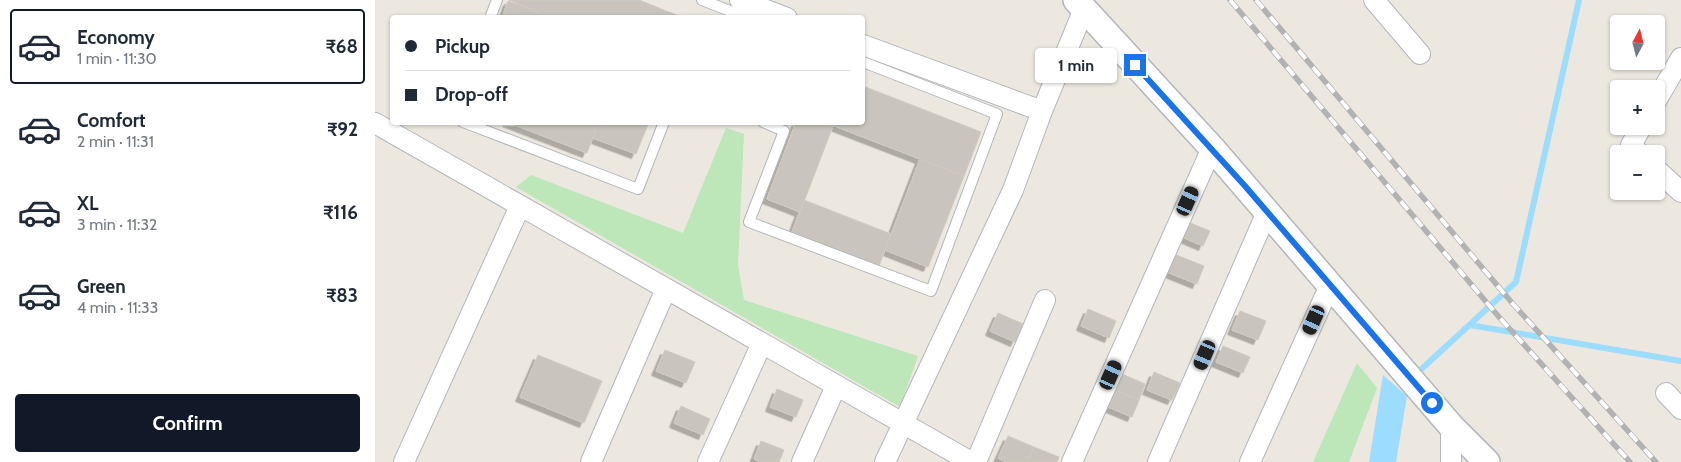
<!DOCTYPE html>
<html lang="en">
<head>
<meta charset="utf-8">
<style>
	:root { --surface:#fff; --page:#f2f2f3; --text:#1f2937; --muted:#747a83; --line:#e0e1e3; --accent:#111827 }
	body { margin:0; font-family:Cabin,sans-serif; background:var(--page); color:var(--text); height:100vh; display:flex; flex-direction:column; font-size:19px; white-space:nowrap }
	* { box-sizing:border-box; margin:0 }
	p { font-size:16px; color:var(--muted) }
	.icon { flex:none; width:28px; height:28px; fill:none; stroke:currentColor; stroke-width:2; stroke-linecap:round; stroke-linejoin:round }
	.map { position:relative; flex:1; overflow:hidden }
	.sheet { display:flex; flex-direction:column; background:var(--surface); width:375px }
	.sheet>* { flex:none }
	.guide { position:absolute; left:15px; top:15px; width:475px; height:110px; border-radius:5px; box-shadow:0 1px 4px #0004; display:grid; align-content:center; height:110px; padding:0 15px; background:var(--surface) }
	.needle { width:32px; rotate:7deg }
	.buttons { position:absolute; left:1235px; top:15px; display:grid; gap:10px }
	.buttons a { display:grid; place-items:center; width:55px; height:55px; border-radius:5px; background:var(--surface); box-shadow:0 1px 4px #0004; font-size:25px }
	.end { position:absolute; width:22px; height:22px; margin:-11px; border:6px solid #1a73e8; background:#fff; box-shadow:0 0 0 2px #fff }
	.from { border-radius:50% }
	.bubble { position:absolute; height:35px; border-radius:5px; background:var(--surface); box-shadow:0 1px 4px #0004; font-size:16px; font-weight:800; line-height:35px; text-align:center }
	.car { position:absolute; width:15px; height:30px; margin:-15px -8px; border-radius:6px; box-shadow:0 0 4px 1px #0007; background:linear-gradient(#222 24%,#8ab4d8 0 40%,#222 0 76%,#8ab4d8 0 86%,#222 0) }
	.guide b { display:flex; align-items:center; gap:18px; height:48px; font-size:19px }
	.guide b+b { border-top:1px solid var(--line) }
	.guide i { width:12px; height:12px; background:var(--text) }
	ul { padding:9px 0 0; list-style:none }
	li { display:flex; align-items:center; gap:15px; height:75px; margin:0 10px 8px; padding:0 5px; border:2px solid transparent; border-radius:5px }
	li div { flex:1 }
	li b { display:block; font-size:19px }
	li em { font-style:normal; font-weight:800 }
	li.active { border-color:var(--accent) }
	li>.icon { width:45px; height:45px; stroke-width:1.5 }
	.button { display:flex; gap:10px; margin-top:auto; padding:10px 15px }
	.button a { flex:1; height:58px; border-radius:5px; background:var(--accent); color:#fff; font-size:20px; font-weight:800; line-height:58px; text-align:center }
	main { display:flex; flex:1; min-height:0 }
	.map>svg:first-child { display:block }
	.green { fill:#bde6b9 }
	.water { fill:#9cdcff }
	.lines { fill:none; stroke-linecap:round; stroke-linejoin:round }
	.stream { stroke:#9cdcff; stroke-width:6 }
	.building { fill:#c9c5be; stroke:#d1c9bd; filter:url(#shadow) }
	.service-casing { stroke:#b2b6bb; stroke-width:12 }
	.minor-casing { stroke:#b2b6bb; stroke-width:22 }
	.tertiary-casing { stroke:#b2b6bb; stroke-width:28 }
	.service { stroke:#fff; stroke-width:10 }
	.minor { stroke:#fff; stroke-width:20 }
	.tertiary { stroke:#fff; stroke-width:25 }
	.rail-casing { stroke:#b1b2b2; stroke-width:5.5 }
	.rail { stroke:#fff; stroke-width:4; stroke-dasharray:11; stroke-linecap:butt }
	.route { stroke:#1a73e8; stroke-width:6 }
</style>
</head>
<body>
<main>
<section class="sheet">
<ul>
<li class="active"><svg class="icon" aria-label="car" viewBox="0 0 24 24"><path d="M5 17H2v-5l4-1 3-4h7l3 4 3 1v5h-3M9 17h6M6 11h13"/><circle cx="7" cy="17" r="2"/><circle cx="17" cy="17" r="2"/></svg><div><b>Economy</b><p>1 min · 11:30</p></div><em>₹68</em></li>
<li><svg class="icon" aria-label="car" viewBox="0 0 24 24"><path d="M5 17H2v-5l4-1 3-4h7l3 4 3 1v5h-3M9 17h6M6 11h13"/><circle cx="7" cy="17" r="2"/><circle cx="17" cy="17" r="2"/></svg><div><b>Comfort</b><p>2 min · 11:31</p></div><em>₹92</em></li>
<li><svg class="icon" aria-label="car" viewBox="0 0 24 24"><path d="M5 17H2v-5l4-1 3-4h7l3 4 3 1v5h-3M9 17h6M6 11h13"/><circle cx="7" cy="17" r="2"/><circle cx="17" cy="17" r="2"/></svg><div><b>XL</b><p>3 min · 11:32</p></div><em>₹116</em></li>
<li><svg class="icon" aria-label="car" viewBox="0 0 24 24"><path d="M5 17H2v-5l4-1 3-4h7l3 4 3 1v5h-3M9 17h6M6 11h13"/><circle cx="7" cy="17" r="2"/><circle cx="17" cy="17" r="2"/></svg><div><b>Green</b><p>4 min · 11:33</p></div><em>₹83</em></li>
</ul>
<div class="button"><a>Confirm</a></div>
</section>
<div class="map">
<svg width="1306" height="462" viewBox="0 0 1306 462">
	<defs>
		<filter id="shadow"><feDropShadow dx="-4.5" dy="4.5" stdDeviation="0" flood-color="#0004"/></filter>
	</defs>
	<rect width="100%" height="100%" fill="#ece8df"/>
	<path class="green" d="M 351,128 L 369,134 L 363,265 L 369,300 L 543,356 L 525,407 L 141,187 L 156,175 L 308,233 Z
		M 982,363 L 1002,388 L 974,462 L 938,462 Z"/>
	<path class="water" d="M 1008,375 L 1032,396 L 1021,462 L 994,462 Z"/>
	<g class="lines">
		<path class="stream" d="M 1095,325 L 1306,361
			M 1040,375 L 1141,282 L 1204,0"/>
	</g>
	<path class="building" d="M 134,0 L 264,0 L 309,18 L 176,18 Z
		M 133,1 L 166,14 L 165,18 L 127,18 Z
		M 488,86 L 606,132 L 589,176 L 449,122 L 488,122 Z
		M 132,122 L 224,122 L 212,153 Z
		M 224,122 L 274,122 L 261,154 L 218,138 Z
		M 421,122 L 449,122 L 458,126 L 425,212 L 392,199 Z
		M 545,159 L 589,176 L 553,267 L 510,250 Z
		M 429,200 L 516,234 L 504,266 L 417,232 Z
		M 813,222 L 835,231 L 828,246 L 807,237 Z
		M 799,254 L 829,266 L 822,284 L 792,272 Z
		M 713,309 L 741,321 L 734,338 L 706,326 Z
		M 865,311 L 891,321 L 883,340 L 857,330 Z
		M 623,313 L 648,324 L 640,342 L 615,331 Z
		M 848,346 L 875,357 L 868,373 L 841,362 Z
		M 290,350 L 320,362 L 311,383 L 281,371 Z
		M 163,355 L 227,381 L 209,423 L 145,397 Z
		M 779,372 L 805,383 L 797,400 L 772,390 Z
		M 747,374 L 770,384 L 764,400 L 740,390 Z
		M 402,389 L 428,400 L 421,417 L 395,407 Z
		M 740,390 L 764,400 L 757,417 L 733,407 Z
		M 306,406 L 335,419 L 328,435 L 299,423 Z
		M 633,436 L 659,447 L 652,462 L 632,462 L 623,458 Z
		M 386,441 L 409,450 L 404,462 L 387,462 L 379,459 Z
		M 659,447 L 684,457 L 682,462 L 652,462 Z"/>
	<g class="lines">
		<g class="service-casing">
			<path id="service" d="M 327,0 L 373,18
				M 115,18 L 122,0
				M 88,122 L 263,189 L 289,122
				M 388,122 L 409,131 L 374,222 L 556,291 L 622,114 L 488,62"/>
		</g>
		<g class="minor-casing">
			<path id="minor" d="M 365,0 L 412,18
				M 999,0 L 1045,54
				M 488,45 L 667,111
				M 1281,101 L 1306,58
				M 0,123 L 596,462
				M 1265,154 L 1256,145 L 1267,126
				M 1281,169 L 1306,192
				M 1291,393 L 1306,409
				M 29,462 L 145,206
				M 216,462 L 291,289
				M 333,462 L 387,343
				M 427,462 L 461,386
				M 510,462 L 638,190 L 667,111 L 709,9
				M 601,462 L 670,300
				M 697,462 L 837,148
				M 783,462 L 892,212
				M 875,462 L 955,285
				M 1076,462 L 1076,426"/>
		</g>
		<g class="tertiary-casing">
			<path id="tertiary" d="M 701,0 L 837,148 L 1076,426 L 1112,462"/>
		</g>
		<use href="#service" class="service"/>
		<use href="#minor" class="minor"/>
		<use href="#tertiary" class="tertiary"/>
		<g class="rail-casing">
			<path id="rail" d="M 855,0 L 1124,317 L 1255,462
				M 881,0 L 1138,304 L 1281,462"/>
		</g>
		<use href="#rail" class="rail"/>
	</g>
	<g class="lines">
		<path class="route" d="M 760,65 L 870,186 L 1057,403"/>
	</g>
</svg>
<div class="buttons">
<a><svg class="needle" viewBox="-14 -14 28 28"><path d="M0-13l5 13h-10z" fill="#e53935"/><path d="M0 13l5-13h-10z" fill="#747a83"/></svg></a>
<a>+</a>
<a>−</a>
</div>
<i class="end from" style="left:1057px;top:403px"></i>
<i class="end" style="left:760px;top:65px"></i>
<div class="bubble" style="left:660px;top:48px;width:82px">1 min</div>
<i class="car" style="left:813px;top:201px;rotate:24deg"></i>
<i class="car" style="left:939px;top:320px;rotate:204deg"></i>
<i class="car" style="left:830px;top:355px;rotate:203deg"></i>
<i class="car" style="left:736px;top:375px;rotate:24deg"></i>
<div class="guide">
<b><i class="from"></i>Pickup</b>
<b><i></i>Drop-off</b>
</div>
</div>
</main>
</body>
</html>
